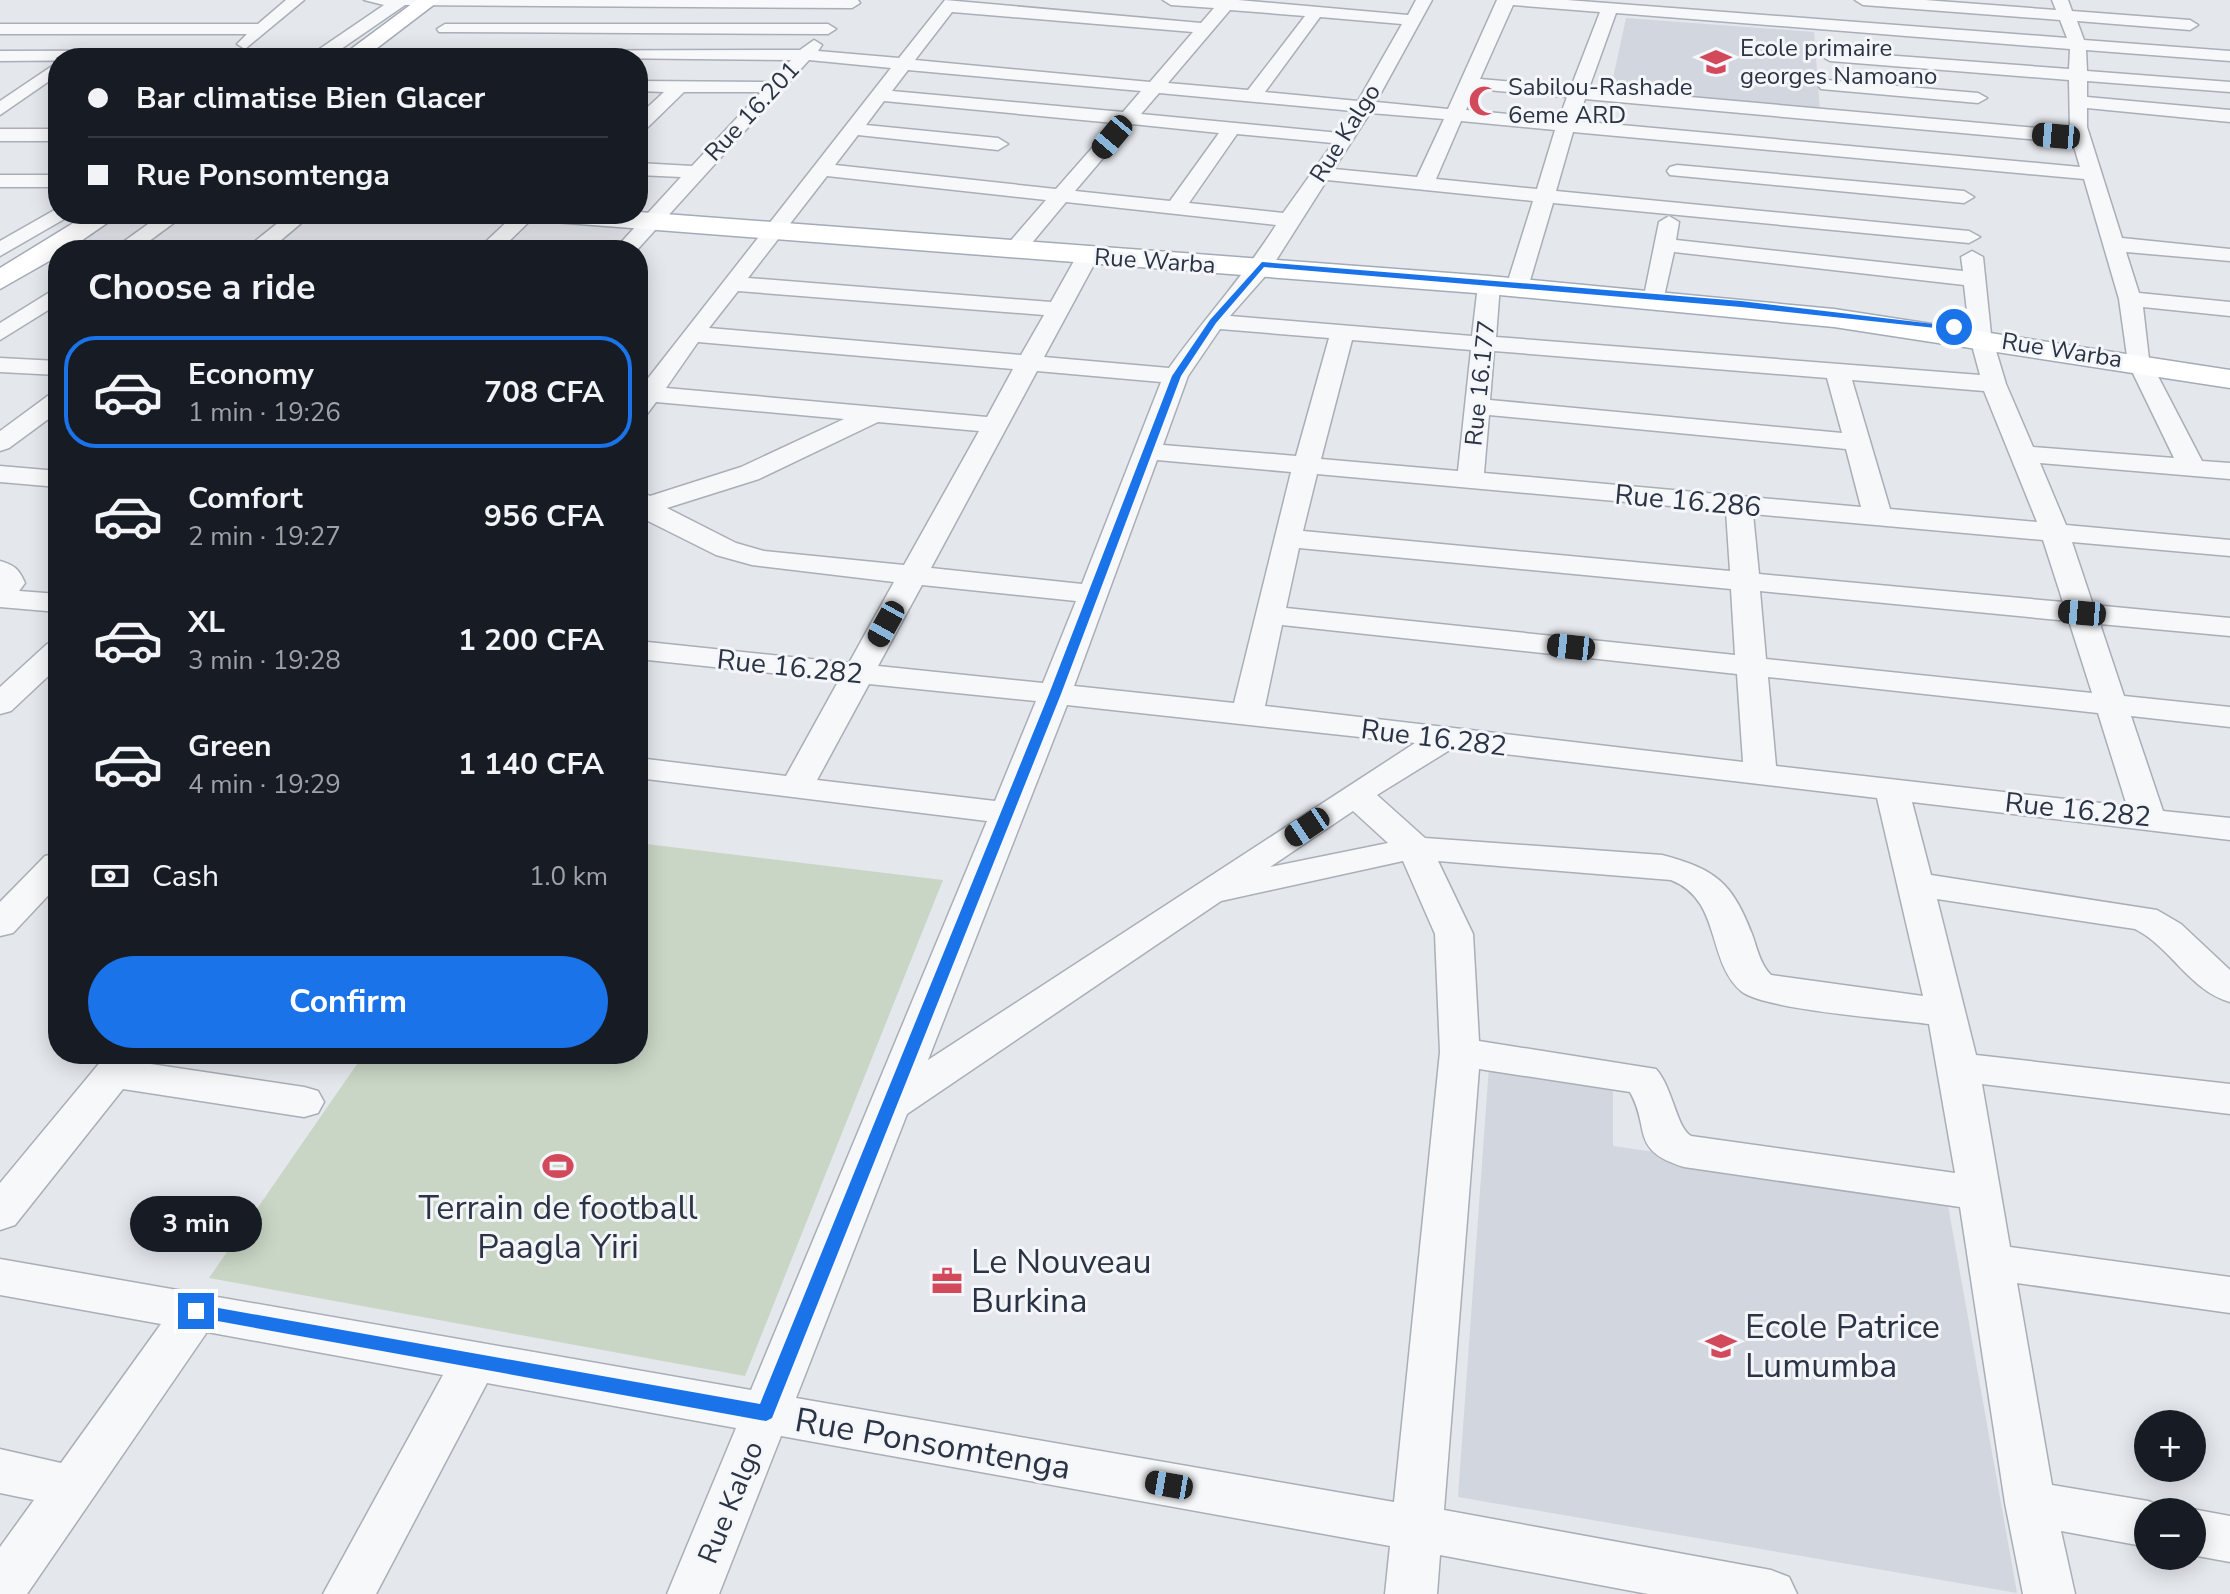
<!DOCTYPE html>
<html lang="en">
<head>
<meta charset="utf-8">
<style>
	:root { --surface:#171b24; --page:#242831; --text:#f1f3f6; --muted:#9ea1a6; --line:#363941; --accent:#1a73e8 }
	body { margin:0; font-family:"Nunito Sans",sans-serif; background:var(--page); color:var(--text); height:100vh; display:flex; flex-direction:column; font-size:30px; white-space:nowrap }
	* { box-sizing:border-box; margin:0 }
	p { font-size:26px; color:var(--muted) }
	.icon { flex:none; width:44px; height:44px; fill:none; stroke:currentColor; stroke-width:2; stroke-linecap:round; stroke-linejoin:round }
	.map { position:relative; flex:1; overflow:hidden }
	.details { position:absolute; left:48px; top:240px; width:600px; height:824px; display:flex; flex-direction:column; background:var(--surface); border-radius:32px; box-shadow:0 4px 20px #0003 }
	.details>* { flex:none }
	.hud { position:absolute; left:48px; top:48px; width:600px; height:176px; border-radius:32px; box-shadow:0 4px 20px #0003; display:grid; align-content:center; height:176px; padding:0 40px; background:var(--surface) }
	.controls { position:absolute; left:2134px; top:1410px; display:grid; gap:16px }
	.controls a { display:grid; place-items:center; width:72px; height:72px; border-radius:50%; background:var(--surface); box-shadow:0 4px 20px #0003; font-size:40px }
	.end { position:absolute; width:36px; height:36px; margin:-18px; border:10px solid #1a73e8; background:#fff; box-shadow:0 0 0 4px #fff }
	.from { border-radius:50% }
	.bubble { position:absolute; height:56px; border-radius:28px; background:var(--surface); box-shadow:0 4px 20px #0003; font-size:26px; font-weight:700; line-height:56px; text-align:center }
	.car { position:absolute; width:24px; height:48px; margin:-24px -12px; border-radius:10px; box-shadow:0 0 6px 2px #0007; background:linear-gradient(#222 24%,#8ab4d8 0 40%,#222 0 76%,#8ab4d8 0 86%,#222 0) }
	.hud b { display:flex; align-items:center; gap:28px; height:76px; font-size:30px }
	.hud b+b { border-top:2px solid var(--line) }
	.hud i { width:20px; height:20px; background:var(--text) }
	ul { padding:0; list-style:none }
	li { display:flex; align-items:center; gap:24px; height:112px; margin:0 16px 12px; padding:0 24px; border:4px solid transparent; border-radius:32px }
	li div { flex:1 }
	li b { display:block; font-size:30px }
	li em { font-style:normal; font-weight:700 }
	li.current { border-color:var(--accent) }
	li>.icon { width:72px; height:72px; stroke-width:1.5 }
	h2 { padding:0 40px; font-size:36px; line-height:96px }
	.pay { display:flex; align-items:center; gap:20px; height:88px; padding:0 40px; font-size:30px }
	.pay p { margin-inline-start:auto }
	.cta { display:flex; gap:16px; margin-top:auto; padding:16px 40px }
	.cta a { flex:1; height:92px; border-radius:48px; background:var(--accent); color:#fff; font-size:32px; font-weight:700; line-height:92px; text-align:center }
	.map>svg:first-child { display:block }
	.built { fill:#d2d6de }
	.green { fill:#c9d6c5 }
	.lines { fill:none; stroke-linecap:round; stroke-linejoin:round }
	.minor-casing { stroke:#a9aeb7; stroke-width:3 }
	.major-casing { stroke:#a3abb8; stroke-width:3 }
	.minor { fill:#f7f8fa; fill-rule:evenodd }
	.major { fill:#fff; fill-rule:evenodd }
	.route { fill:#1a73e8 }
	.labels { text-anchor:middle; stroke-width:6; stroke-linejoin:round; paint-order:stroke }
	.far-poi-label { font-size:24px; fill:#2b3445; stroke:#f4f6f9; text-anchor:start }
	.far-street-label { font-size:24px; fill:#2b3445; stroke:#f4f6f9 }
	.street-label { font-size:28px; fill:#2b3445; stroke:#f4f6f9 }
	.near-poi-label { font-size:34px; fill:#2b3445; stroke:#f4f6f9; text-anchor:start }
	.near-street-label { font-size:34px; fill:#2b3445; stroke:#f4f6f9 }
</style>
</head>
<body>
<div class="map">
<svg width="2230" height="1594" viewBox="0 0 2230 1594">
	<rect width="100%" height="100%" fill="#e4e7ec"/>
	<path class="built" d="M 1626,18 L 1814,32 L 1820,111 L 1610,92 Z
		M 1489,1066 L 1613,1083 L 1613,1146 L 1946,1194 L 2017,1593 L 1458,1497 Z"/>
	<path class="green" d="M 638,843 L 943,880 L 745,1376 L 209,1278 L 364,1054 L 638,1054 Z"/>
	<g class="lines">
		<g class="minor-casing">
			<path id="minor" d="M 286,0 L 304,0 L 245,49 L 237,44 L 247,34 L 0,34 L 0,24 L 258,24 Z
				M 364,0 L 858,0 L 860,3 L 852,8 L 405,5 L 328,58 L 0,61 L 0,51 L 318,50 L 384,5 Z
				M 945,0 L 1201,23 L 1214,8 L 1171,5 L 1163,0 L 1238,0 L 1408,15 L 1416,0 L 1432,0 L 1376,102 L 1448,109 L 1497,0 L 1567,0 L 2067,38 L 2060,20 L 1863,5 L 1855,0 L 1925,0 L 2056,10 L 2052,0 L 2068,0 L 2072,11 L 2190,20 L 2198,25 L 2190,30 L 2077,21 L 2084,40 L 2230,51 L 2230,61 L 2086,50 L 2087,71 L 2230,82 L 2230,92 L 2087,81 L 2087,97 L 2230,110 L 2230,122 L 2087,108 L 2087,127 L 2122,238 L 2230,249 L 2230,261 L 2126,252 L 2139,293 L 2230,302 L 2230,316 L 2143,307 L 2149,359 L 2202,461 L 2230,463 L 2230,479 L 2040,463 L 2066,525 L 2230,540 L 2230,556 L 2072,542 L 2093,605 L 2230,618 L 2230,636 L 2100,624 L 2124,696 L 2230,707 L 2230,727 L 2131,716 L 2163,811 L 2230,818 L 2230,840 L 1912,802 L 1931,875 L 2157,910 L 2181,924 L 2230,970 L 2230,1002 C 2190,991 2171,947 2135,929 L 1937,899 L 1976,1055 L 2230,1084 L 2230,1114 L 1982,1084 L 2010,1247 L 2230,1277 L 2230,1313 L 2017,1283 L 2052,1485 L 2148,1501 L 2166,1508 L 2168,1512 L 2148,1512 L 2148,1547 L 2061,1531 L 2075,1594 L 2023,1594 L 2005,1503 L 1960,1207 L 1684,1167 C 1629,1150 1651,1129 1630,1092 L 1479,1069 L 1444,1510 L 1771,1570 L 1789,1577 L 1797,1594 L 1648,1594 L 1440,1555 L 1437,1594 L 1385,1594 L 1390,1546 L 781,1436 L 719,1594 L 667,1594 L 736,1428 L 487,1383 L 376,1594 L 323,1594 L 443,1375 L 207,1332 L 27,1594 L 0,1594 L 0,1547 L 34,1500 L 0,1493 L 0,1449 L 61,1463 L 161,1324 L 0,1295 L 0,1259 L 751,1390 L 987,821 L 638,778 L 638,758 L 786,776 L 839,680 L 638,659 L 638,641 L 849,663 L 894,582 L 752,565 L 716,555 L 638,516 L 638,490 L 650,496 L 741,467 L 844,419 L 656,402 L 647,414 L 638,417 L 638,386 L 642,386 L 891,68 L 809,60 L 637,250 L 614,250 L 681,177 L 638,175 L 638,163 L 692,166 L 761,92 L 684,92 L 645,130 L 638,132 L 638,116 L 664,92 L 638,91 L 638,81 L 770,82 L 791,60 L 400,56 L 409,51 L 800,50 L 814,40 L 822,45 L 818,51 L 899,58 ZM 1513,5 L 1600,12 L 1571,87 L 1480,79 ZM 1230,10 L 1305,16 L 1248,90 L 1168,83 ZM 952,12 L 1193,32 L 1150,82 L 915,60 ZM 1616,13 L 2070,49 L 2069,69 L 1830,51 L 1821,56 L 1830,61 L 2069,80 L 2070,131 L 1589,88 ZM 1320,17 L 1402,24 L 1358,101 L 1265,92 ZM 908,70 L 1141,91 L 1123,112 L 892,91 ZM 1476,89 L 1567,97 L 1559,119 L 1466,110 ZM 1159,93 L 1353,111 L 1340,133 L 1141,114 ZM 1585,99 L 2073,143 L 2080,167 L 1577,121 ZM 884,101 L 1114,123 L 1056,189 L 835,165 L 858,135 L 998,150 L 1008,144 L 998,138 L 866,125 ZM 1370,113 L 1444,119 L 1417,177 L 1334,169 ZM 1461,121 L 1555,130 L 1537,189 L 1436,179 ZM 1132,124 L 1219,133 L 1170,201 L 1075,191 ZM 1573,132 L 2084,179 L 2119,299 L 2128,363 L 2174,458 L 2033,447 L 2006,384 L 1991,334 L 1983,257 L 1972,251 L 1961,257 L 1963,271 L 1676,240 L 1679,222 L 1669,216 L 1659,222 L 1644,296 L 1647,301 L 1663,301 L 1674,252 L 1964,285 L 1970,338 L 1980,375 L 1496,337 L 1500,285 L 1489,278 L 1478,285 L 1472,336 L 1230,316 L 1268,273 L 1327,180 L 1533,201 L 1507,284 L 1518,291 L 1529,284 L 1553,203 L 1969,243 L 1980,237 L 1969,231 L 1556,191 ZM 1237,134 L 1333,143 L 1283,213 L 1189,203 ZM 827,176 L 1046,200 L 1007,245 L 1018,251 L 1026,250 L 1066,202 L 1276,225 C 1244,276 1204,319 1169,368 L 1044,357 L 1098,257 L 1095,252 L 1079,252 L 1051,302 L 748,278 ZM 738,291 L 1044,315 L 1021,355 L 709,328 ZM 1220,329 L 1329,338 L 1296,456 L 1163,445 L 1188,376 ZM 1352,340 L 1471,350 L 1458,471 L 1321,459 ZM 698,342 L 1013,369 L 987,417 L 666,388 ZM 1494,351 L 1827,378 L 1842,433 L 1490,400 ZM 1037,371 L 1161,382 L 1082,584 L 931,568 ZM 1852,380 L 1984,391 L 2037,522 L 1890,509 ZM 1489,415 L 1846,449 L 1861,507 L 1484,473 ZM 878,422 L 979,431 L 904,565 L 764,551 L 736,543 L 667,508 L 759,479 ZM 1157,460 L 1291,472 L 1234,703 L 1074,686 ZM 1317,474 L 1726,511 L 1730,571 L 1303,531 ZM 1753,514 L 2043,540 L 2063,602 L 1759,574 ZM 1299,548 L 1731,589 L 1735,655 L 1286,608 ZM 922,585 L 1076,601 L 1043,683 L 878,666 ZM 1760,591 L 2069,621 L 2092,693 L 1766,659 ZM 1282,625 L 1737,674 L 1743,762 L 1265,706 ZM 1768,677 L 2098,713 L 2127,806 L 1776,766 ZM 869,684 L 1036,701 L 995,801 L 817,780 ZM 1067,705 L 1415,743 L 928,1060 ZM 1453,748 L 1877,798 L 1923,996 L 1771,975 C 1760,964 1757,948 1752,934 C 1732,882 1715,869 1662,855 L 1425,838 L 1377,795 ZM 1353,811 L 1388,843 L 1270,867 ZM 1403,861 L 1435,934 L 1440,1052 L 1394,1502 L 796,1398 L 907,1114 L 1221,901 ZM 1438,861 L 1671,880 C 1722,900 1706,960 1741,991 C 1764,1010 1893,1019 1929,1024 L 1955,1173 L 1691,1136 C 1676,1127 1673,1088 1656,1069 L 1479,1041 L 1473,934 Z
				M 445,24 L 828,24 L 836,29 L 828,34 L 439,32 L 437,29 Z
				M 58,62 L 58,75 L 0,115 L 0,101 Z
				M 1827,80 L 1978,93 L 1987,98 L 1978,103 L 1821,89 L 1818,85 Z
				M 0,129 L 58,129 L 58,141 L 0,141 Z
				M 1677,165 L 1964,191 L 1974,197 L 1964,203 L 1670,175 L 1667,171 L 1670,167 Z
				M 0,175 L 58,175 L 58,187 L 0,187 Z
				M 58,208 L 58,214 L 69,214 L 66,218 L 0,256 L 0,241 Z
				M 162,214 L 186,214 L 137,250 L 112,250 Z
				M 289,214 L 312,214 L 280,241 L 315,244 L 326,250 L 244,250 Z
				M 515,214 L 537,214 L 500,250 L 477,250 Z
				M 58,287 L 58,304 L 0,340 L 0,323 Z
				M 0,358 L 58,361 L 58,375 L 0,372 Z
				M 58,393 L 58,412 L 9,448 L 0,451 L 0,431 L 49,395 Z
				M 0,466 L 58,471 L 58,487 L 0,482 Z
				M 0,561 C 14,565 19,569 25,583 L 19,591 L 58,594 L 58,612 L 0,607 Z
				M 58,641 L 58,667 L 11,711 L 0,714 L 0,687 L 47,644 Z
				M 58,853 L 58,885 L 13,933 L 0,936 L 0,902 L 45,856 Z
				M 107,1054 L 149,1054 L 144,1063 L 304,1087 L 318,1091 L 324,1102 L 318,1113 L 304,1117 L 123,1089 L 15,1225 L 0,1230 L 0,1183 Z
				M 2192,1509 L 2230,1516 L 2230,1562 L 2192,1555 L 2192,1512 L 2184,1512 Z"/>
		</g>
		<g class="major-casing">
			<path id="major" d="M 417,0 L 440,0 L 364,58 L 339,58 Z
				M 638,212 L 1489,276 L 1834,309 L 2230,370 L 2230,388 L 1834,327 L 1489,294 L 554,222 L 545,220 L 541,214 Z
				M 88,214 L 120,214 L 68,250 L 58,250 L 58,256 L 0,289 L 0,268 Z"/>
		</g>
		<use href="#minor" class="minor"/>
		<use href="#major" class="major"/>
	</g>
	<path class="route" d="M 1262,262 L 1741,301 L 1959,327 L 1954,330 L 1741,307 L 1264,267 L 1216,323 L 1181,376 L 1061,694 L 772,1418 L 766,1421 L 190,1316 L 190,1306 L 196,1304 L 760,1404 L 1049,694 L 1172,376 L 1210,320 Z"/>
	<defs>
		<g id="school-bare" transform="scale(2.4)"><path d="M0-5L7-2L0 1L-7-2ZM-4 1L0 2.5L4 1V4Q0 6-4 4Z" fill="#d1495b" stroke="#f4f6f9" stroke-width="2.5" paint-order="stroke"/></g>
		<g id="mosque-bare" transform="scale(2.4)"><path d="M3.5-4.9A6 6 0 1 0 3.5 4.9A5 5 0 1 1 3.5-4.9Z" fill="#d1495b" stroke="#f4f6f9" stroke-width="2.5" paint-order="stroke"/></g>
		<g id="stadium-bare" transform="scale(2.4)"><path d="M0-5a6.5 5 0 1 0 0 10a6.5 5 0 1 0 0-10ZM-3.5-1.8h7v3.6h-7Z" fill="#d1495b" stroke="#f4f6f9" stroke-width="2.5" paint-order="stroke"/></g>
		<g id="office-bare" transform="scale(2.4)"><path d="M-6-3h4V-5.5h4V-3h4V5H-6ZM-1-4.5V-3h2v-1.5ZM-6 0V1H6V0Z" fill="#d1495b" stroke="#f4f6f9" stroke-width="2.5" paint-order="stroke"/></g>
	</defs>
	<g fill-rule="evenodd">
		<use href="#school-bare" x="1716" y="62"/>
		<use href="#mosque-bare" x="1484" y="101"/>
		<use href="#stadium-bare" x="558" y="1166"/>
		<use href="#office-bare" x="947" y="1281"/>
		<use href="#school-bare" x="1721" y="1346"/>
	</g>
	<g class="labels">
		<g class="far-poi-label">
			<text x="1740" y="56">Ecole primaire<tspan x="1740" dy="28">georges Namoano</tspan></text>
			<text x="1508" y="95">Sabilou-Rashade<tspan x="1508" dy="28">6eme ARD</tspan></text>
		</g>
		<g class="far-street-label">
			<text transform="translate(752 111) rotate(-47)" y="8">Rue 16.201</text>
			<text transform="translate(1345 133) rotate(-58)" y="8">Rue Kalgo</text>
			<text transform="translate(1155 261) rotate(4)" y="8">Rue Warba</text>
			<text transform="translate(2062 350) rotate(9)" y="8">Rue Warba</text>
			<text transform="translate(1480 383) rotate(-84)" y="8">Rue 16.177</text>
		</g>
		<g class="street-label">
			<text transform="translate(1688 500) rotate(5)" y="10">Rue 16.286</text>
			<text transform="translate(790 666) rotate(6)" y="10">Rue 16.282</text>
			<text transform="translate(1434 737) rotate(7)" y="10">Rue 16.282</text>
			<text transform="translate(2078 809) rotate(6)" y="10">Rue 16.282</text>
			<text transform="translate(730 1502) rotate(-68)" y="10">Rue Kalgo</text>
		</g>
		<g class="near-poi-label">
			<text x="558" y="1219" text-anchor="middle">Terrain de football<tspan x="558" dy="39">Paagla Yiri</tspan></text>
			<text x="971" y="1273">Le Nouveau<tspan x="971" dy="39">Burkina</tspan></text>
			<text x="1745" y="1338">Ecole Patrice<tspan x="1745" dy="39">Lumumba</tspan></text>
		</g>
		<g class="near-street-label">
			<text transform="translate(933 1443) rotate(10)" y="12">Rue Ponsomtenga</text>
		</g>
	</g>
</svg>
<div class="controls">
<a>+</a>
<a>−</a>
</div>
<i class="end from" style="left:1954px;top:327px"></i>
<i class="end" style="left:196px;top:1311px"></i>
<div class="bubble" style="left:130px;top:1196px;width:132px">3 min</div>
<i class="car" style="left:2056px;top:136px;rotate:275deg"></i>
<i class="car" style="left:1112px;top:137px;rotate:220deg"></i>
<i class="car" style="left:2082px;top:613px;rotate:275deg"></i>
<i class="car" style="left:886px;top:624px;rotate:209deg"></i>
<i class="car" style="left:1571px;top:647px;rotate:276deg"></i>
<i class="car" style="left:1307px;top:827px;rotate:236deg"></i>
<i class="car" style="left:1169px;top:1485px;rotate:280deg"></i>
<div class="hud">
<b><i class="from"></i>Bar climatise Bien Glacer</b>
<b><i></i>Rue Ponsomtenga</b>
</div>
<section class="details">
<h2>Choose a ride</h2>
<ul>
<li class="current"><svg class="icon" aria-label="car" viewBox="0 0 24 24"><path d="M5 17H2v-5l4-1 3-4h7l3 4 3 1v5h-3M9 17h6M6 11h13"/><circle cx="7" cy="17" r="2"/><circle cx="17" cy="17" r="2"/></svg><div><b>Economy</b><p>1 min · 19:26</p></div><em>708 CFA</em></li>
<li><svg class="icon" aria-label="car" viewBox="0 0 24 24"><path d="M5 17H2v-5l4-1 3-4h7l3 4 3 1v5h-3M9 17h6M6 11h13"/><circle cx="7" cy="17" r="2"/><circle cx="17" cy="17" r="2"/></svg><div><b>Comfort</b><p>2 min · 19:27</p></div><em>956 CFA</em></li>
<li><svg class="icon" aria-label="car" viewBox="0 0 24 24"><path d="M5 17H2v-5l4-1 3-4h7l3 4 3 1v5h-3M9 17h6M6 11h13"/><circle cx="7" cy="17" r="2"/><circle cx="17" cy="17" r="2"/></svg><div><b>XL</b><p>3 min · 19:28</p></div><em>1 200 CFA</em></li>
<li><svg class="icon" aria-label="car" viewBox="0 0 24 24"><path d="M5 17H2v-5l4-1 3-4h7l3 4 3 1v5h-3M9 17h6M6 11h13"/><circle cx="7" cy="17" r="2"/><circle cx="17" cy="17" r="2"/></svg><div><b>Green</b><p>4 min · 19:29</p></div><em>1 140 CFA</em></li>
</ul>
<div class="pay"><svg class="icon" aria-label="cash" viewBox="0 0 24 24"><path d="M3 7h18v10H3z"/><circle cx="12" cy="12" r="2"/></svg>Cash<p>1.0 km</p></div>
<div class="cta"><a>Confirm</a></div>
</section>
</div>
</body>
</html>
